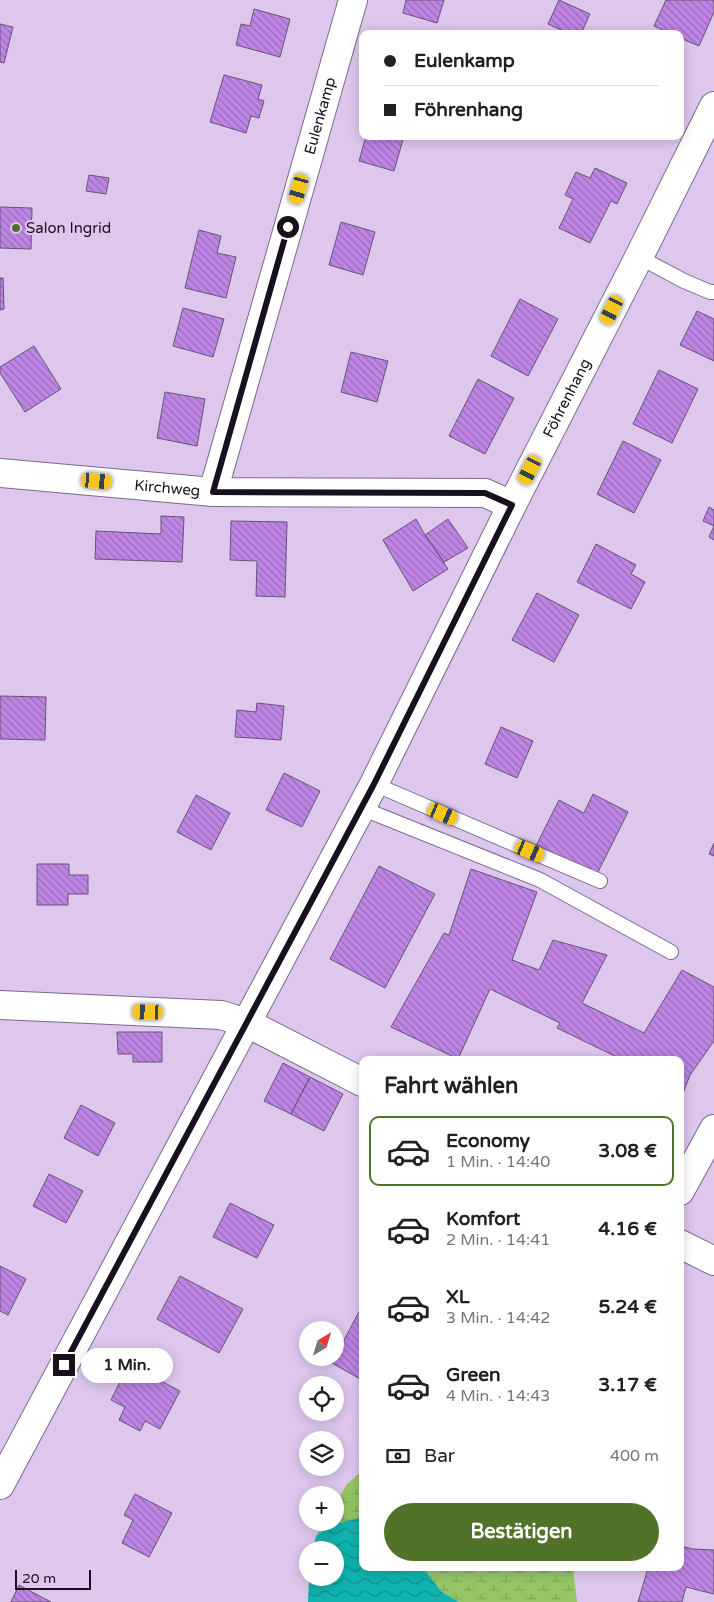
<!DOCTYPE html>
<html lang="de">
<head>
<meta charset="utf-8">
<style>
	:root { --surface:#fff; --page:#f2f2f2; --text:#202124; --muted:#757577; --line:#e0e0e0; --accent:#507229 }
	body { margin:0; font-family:"Varela Round",sans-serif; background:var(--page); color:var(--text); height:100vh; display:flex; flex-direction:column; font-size:19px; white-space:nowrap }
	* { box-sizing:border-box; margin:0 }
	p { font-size:16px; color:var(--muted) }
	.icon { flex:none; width:28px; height:28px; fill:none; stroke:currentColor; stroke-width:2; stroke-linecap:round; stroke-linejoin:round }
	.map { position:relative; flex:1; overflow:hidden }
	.panel { position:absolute; left:359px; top:1056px; width:325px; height:515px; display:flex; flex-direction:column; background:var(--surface); border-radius:10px; box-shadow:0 2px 12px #0003 }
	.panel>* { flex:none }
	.top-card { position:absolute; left:359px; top:30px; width:325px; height:110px; border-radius:10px; box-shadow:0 2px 12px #0003; display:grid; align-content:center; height:110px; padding:0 25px; background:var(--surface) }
	.needle { width:32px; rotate:38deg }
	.tools { position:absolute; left:299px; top:1321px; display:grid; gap:10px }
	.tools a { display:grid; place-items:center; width:45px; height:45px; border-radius:50%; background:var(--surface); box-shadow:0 2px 12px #0003; font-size:25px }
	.scale { position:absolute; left:15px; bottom:12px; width:76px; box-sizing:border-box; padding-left:5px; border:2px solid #18101d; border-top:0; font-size:14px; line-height:18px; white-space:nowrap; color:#18101d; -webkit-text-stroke:4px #ddc7ed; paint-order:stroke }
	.end { position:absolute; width:22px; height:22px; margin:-11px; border:6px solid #18101d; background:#fff; box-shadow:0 0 0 2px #fff }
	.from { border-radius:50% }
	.bubble { position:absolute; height:35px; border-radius:18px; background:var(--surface); box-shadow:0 2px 12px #0003; font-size:16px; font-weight:800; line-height:35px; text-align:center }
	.car { position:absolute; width:15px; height:30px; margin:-15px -8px; border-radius:6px; box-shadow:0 0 4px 1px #0007; background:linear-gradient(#f5c518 24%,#345 0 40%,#f5c518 0 76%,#345 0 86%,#f5c518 0) }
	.top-card b { display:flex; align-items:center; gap:18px; height:48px; font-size:19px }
	.top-card b+b { border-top:1px solid var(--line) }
	.top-card i { width:12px; height:12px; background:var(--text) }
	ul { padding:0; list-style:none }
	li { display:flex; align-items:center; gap:15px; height:70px; margin:0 10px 8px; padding:0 15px; border:2px solid transparent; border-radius:10px }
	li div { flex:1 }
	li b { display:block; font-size:19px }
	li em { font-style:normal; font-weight:800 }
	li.current { border-color:var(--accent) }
	li>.icon { width:45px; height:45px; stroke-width:1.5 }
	h2 { padding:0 25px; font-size:22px; line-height:60px }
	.pay { display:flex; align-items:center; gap:12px; height:55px; padding:0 25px; font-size:19px }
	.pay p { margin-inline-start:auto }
	.cta { display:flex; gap:10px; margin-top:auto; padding:10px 25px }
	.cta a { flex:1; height:58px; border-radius:30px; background:var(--accent); color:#fff; font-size:20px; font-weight:800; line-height:58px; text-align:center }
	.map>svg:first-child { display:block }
	.wetland { fill:url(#wetland-marsh) }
	.water { fill:url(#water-waves) }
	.building { fill:url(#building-back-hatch); stroke:#675475 }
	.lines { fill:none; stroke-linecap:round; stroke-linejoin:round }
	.service-casing { stroke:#7d698b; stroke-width:16 }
	.minor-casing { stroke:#7d698b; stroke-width:30 }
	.service { stroke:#fff; stroke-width:14 }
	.minor { stroke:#fff; stroke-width:28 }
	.route { stroke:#18101d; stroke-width:6 }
	.poi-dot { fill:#507229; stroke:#ddc7ed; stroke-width:2 }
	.labels { text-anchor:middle; stroke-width:4; stroke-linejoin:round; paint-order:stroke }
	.street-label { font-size:15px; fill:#18101d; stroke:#ddc7ed }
	.poi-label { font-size:15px; fill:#18101d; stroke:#ddc7ed; text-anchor:start }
</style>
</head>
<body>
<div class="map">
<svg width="714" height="1602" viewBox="0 0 714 1602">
	<defs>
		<pattern id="wetland-marsh" width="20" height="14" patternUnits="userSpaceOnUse" patternTransform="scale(1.25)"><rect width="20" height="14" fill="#96c565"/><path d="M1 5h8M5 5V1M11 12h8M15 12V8" fill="none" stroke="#81a857"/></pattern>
		<pattern id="water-waves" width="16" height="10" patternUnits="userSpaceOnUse" patternTransform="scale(1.25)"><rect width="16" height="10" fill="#10b3ad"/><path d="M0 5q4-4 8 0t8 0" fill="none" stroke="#0e908c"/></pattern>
		<pattern id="building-back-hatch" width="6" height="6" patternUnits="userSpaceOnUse" patternTransform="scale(1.25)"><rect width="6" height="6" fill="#be85e5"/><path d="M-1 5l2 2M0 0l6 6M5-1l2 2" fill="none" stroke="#996bb9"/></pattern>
	</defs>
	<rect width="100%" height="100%" fill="#ddc7ed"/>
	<path class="wetland" d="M 362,1471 L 362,1518 L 331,1525 L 316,1536 L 324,1523 L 335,1522 L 335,1504 L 347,1484 Z
		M 423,1568 L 573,1568 L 577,1602 L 459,1602 L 442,1592 Z"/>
	<path class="water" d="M 362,1517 L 362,1568 L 423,1568 L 442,1592 L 459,1602 L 308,1602 L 309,1578 L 335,1578 L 335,1550 L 313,1550 L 316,1536 L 331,1525 Z"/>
	<path class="building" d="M 406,0 L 444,0 L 437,23 L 403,13 Z
		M 559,0 L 590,14 L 581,34 L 570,34 L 548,24 Z
		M 666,0 L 714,0 L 714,12 L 699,46 L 680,38 L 680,34 L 671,34 L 654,26 Z
		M 254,9 L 290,19 L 280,57 L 236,45 L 241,24 L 250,26 Z
		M 0,24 L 13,27 L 4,63 L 0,62 Z
		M 224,75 L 262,85 L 258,99 L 264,101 L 259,118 L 251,116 L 246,133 L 210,122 Z
		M 366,136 L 404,136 L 394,171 L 359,161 Z
		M 595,168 L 627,183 L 617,204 L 611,201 L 590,243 L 559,228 L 573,199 L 565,195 L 576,172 L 590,178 Z
		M 89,175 L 109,178 L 106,194 L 86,191 Z
		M 0,207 L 32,208 L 31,249 L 0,248 Z
		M 341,222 L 375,232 L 363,275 L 329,265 Z
		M 199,230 L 221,236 L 217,253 L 236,257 L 226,298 L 185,288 Z
		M 0,278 L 3,278 L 4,309 L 0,310 Z
		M 520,299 L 558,319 L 528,376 L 491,356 Z
		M 183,308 L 224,319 L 213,357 L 173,346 Z
		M 697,311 L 714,319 L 714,361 L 680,345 Z
		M 34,346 L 61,389 L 25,412 L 0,373 L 0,367 Z
		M 351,352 L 388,361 L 377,402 L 341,392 Z
		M 659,370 L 698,389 L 672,443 L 633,424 Z
		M 478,379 L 514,398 L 485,454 L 449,436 Z
		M 165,392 L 205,399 L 197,446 L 157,438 Z
		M 623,441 L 661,460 L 634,513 L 597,494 Z
		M 709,507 L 714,510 L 714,540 L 709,537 L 714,526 L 703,521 Z
		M 161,516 L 184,517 L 182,562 L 95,559 L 96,531 L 161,534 Z
		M 416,519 L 422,530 L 448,569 L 413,591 L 383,540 Z
		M 448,519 L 468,548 L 444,562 L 425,535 Z
		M 231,521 L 287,522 L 285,597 L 256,596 L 257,561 L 230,560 Z
		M 596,544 L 636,565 L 631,574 L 645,582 L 631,609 L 577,582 Z
		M 537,593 L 579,615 L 554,662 L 512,640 Z
		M 0,696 L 46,697 L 45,740 L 0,739 Z
		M 257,703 L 284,706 L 281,740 L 235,737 L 237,710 L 256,712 Z
		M 501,727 L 533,741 L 517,778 L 485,764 Z
		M 284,773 L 320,791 L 302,827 L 266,810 Z
		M 593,794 L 628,812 L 596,876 L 536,846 L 559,800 L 584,813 Z
		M 196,795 L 230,813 L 211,850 L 177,832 Z
		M 714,843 L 714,856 L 709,854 Z
		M 37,864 L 69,864 L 69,875 L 88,875 L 88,894 L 68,894 L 68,905 L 37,905 Z
		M 379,866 L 435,894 L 385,988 L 330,959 Z
		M 471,869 L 537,892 L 512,960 L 539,970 L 553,940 L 607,955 L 582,1003 L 644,1033 L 682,970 L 714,987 L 714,1041 L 690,1075 L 680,1101 L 680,1060 L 623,1060 L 557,1028 L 560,1023 L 490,989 L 458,1059 L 391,1027 L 444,933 L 449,935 Z
		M 117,1032 L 162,1032 L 162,1062 L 133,1062 L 133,1054 L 118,1054 Z
		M 283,1063 L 310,1077 L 291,1114 L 264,1101 Z
		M 310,1077 L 343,1094 L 324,1131 L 291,1114 Z
		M 81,1105 L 115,1123 L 98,1156 L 64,1138 Z
		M 49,1174 L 83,1191 L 66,1223 L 33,1206 Z
		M 230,1203 L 274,1225 L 257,1258 L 213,1237 Z
		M 0,1266 L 26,1279 L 8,1315 L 0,1311 Z
		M 180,1276 L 243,1309 L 219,1353 L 157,1319 Z
		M 362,1306 L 362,1380 L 332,1363 Z
		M 129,1364 L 180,1391 L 160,1429 L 145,1421 L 140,1431 L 119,1420 L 125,1407 L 111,1400 Z
		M 135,1494 L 172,1513 L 149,1557 L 122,1543 L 133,1520 L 124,1515 Z
		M 680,1546 L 693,1549 L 714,1550 L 714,1594 L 686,1587 L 682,1602 L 638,1602 L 648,1568 L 680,1568 Z
		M 19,1585 L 51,1602 L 11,1602 Z"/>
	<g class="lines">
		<g class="service-casing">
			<path id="service" d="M 639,257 L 684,281 L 710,292 L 714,292
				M 374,784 L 600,881
				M 361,808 L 540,880 L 671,952"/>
		</g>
		<g class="minor-casing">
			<g id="minor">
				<path id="s1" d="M 0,473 L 213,492 L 485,493 L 512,505"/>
				<path id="s2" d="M 213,492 L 353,0"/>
				<path d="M 0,1005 L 221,1015 L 247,1023 L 362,1082"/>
				<path d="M 680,1191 L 714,1129"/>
				<path d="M 680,1244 L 714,1261"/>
				<path id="s3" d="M 0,1485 L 374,784 L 512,505 L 639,257 L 714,106"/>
			</g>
		</g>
		<use href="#service" class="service"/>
		<use href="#minor" class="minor"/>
	</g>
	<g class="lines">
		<path class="route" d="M 64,1365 L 374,784 L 512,505 L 485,493 L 213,492 L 288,227"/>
	</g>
	<circle class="poi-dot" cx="16" cy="228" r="5"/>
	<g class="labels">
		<g class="street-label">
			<text dy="5" stroke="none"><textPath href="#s2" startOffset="391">Eulenkamp</textPath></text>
			<text dy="5" stroke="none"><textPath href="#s3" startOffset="1226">Föhrenhang</textPath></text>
			<text dy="5" stroke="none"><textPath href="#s1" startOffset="168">Kirchweg</textPath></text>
		</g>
		<g class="poi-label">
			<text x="26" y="233">Salon Ingrid</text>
		</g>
	</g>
</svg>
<div class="tools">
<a><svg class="needle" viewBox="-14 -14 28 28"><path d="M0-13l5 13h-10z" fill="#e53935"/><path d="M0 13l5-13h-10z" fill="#757577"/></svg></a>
<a><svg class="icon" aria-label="locate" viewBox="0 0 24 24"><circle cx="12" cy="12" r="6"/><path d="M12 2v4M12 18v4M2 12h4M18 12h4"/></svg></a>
<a><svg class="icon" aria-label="layers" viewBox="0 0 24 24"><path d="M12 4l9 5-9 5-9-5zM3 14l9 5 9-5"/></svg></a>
<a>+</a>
<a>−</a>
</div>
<div class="scale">20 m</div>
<i class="end from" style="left:288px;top:227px"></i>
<i class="end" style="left:64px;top:1365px"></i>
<div class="bubble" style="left:81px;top:1348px;width:92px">1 Min.</div>
<i class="car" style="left:299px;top:189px;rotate:196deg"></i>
<i class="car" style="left:612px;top:310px;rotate:207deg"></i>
<i class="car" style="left:530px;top:470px;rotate:207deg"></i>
<i class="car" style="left:97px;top:481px;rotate:95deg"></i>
<i class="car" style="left:443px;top:814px;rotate:113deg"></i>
<i class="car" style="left:530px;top:851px;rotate:113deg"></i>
<i class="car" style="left:148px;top:1012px;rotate:272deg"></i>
<div class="top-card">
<b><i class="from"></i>Eulenkamp</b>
<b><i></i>Föhrenhang</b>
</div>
<section class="panel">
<h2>Fahrt wählen</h2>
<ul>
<li class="current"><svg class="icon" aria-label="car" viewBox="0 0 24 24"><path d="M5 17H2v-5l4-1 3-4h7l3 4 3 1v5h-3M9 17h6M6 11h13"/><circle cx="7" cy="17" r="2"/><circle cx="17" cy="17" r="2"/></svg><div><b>Economy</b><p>1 Min. · 14:40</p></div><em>3.08 €</em></li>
<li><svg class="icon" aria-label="car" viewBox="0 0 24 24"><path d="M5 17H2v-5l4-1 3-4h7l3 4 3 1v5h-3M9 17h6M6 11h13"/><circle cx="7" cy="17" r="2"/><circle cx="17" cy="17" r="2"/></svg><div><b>Komfort</b><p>2 Min. · 14:41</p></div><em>4.16 €</em></li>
<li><svg class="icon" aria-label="car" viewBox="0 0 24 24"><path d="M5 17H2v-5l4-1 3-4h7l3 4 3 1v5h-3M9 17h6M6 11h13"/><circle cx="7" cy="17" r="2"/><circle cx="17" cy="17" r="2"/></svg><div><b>XL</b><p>3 Min. · 14:42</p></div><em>5.24 €</em></li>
<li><svg class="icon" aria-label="car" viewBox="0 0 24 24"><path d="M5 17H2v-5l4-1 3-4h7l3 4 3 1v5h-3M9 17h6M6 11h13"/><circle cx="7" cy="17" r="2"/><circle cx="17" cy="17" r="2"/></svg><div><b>Green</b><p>4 Min. · 14:43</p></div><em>3.17 €</em></li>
</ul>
<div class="pay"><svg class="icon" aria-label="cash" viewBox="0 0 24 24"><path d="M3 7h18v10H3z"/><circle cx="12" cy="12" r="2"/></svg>Bar<p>400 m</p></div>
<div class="cta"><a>Bestätigen</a></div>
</section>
</div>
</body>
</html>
